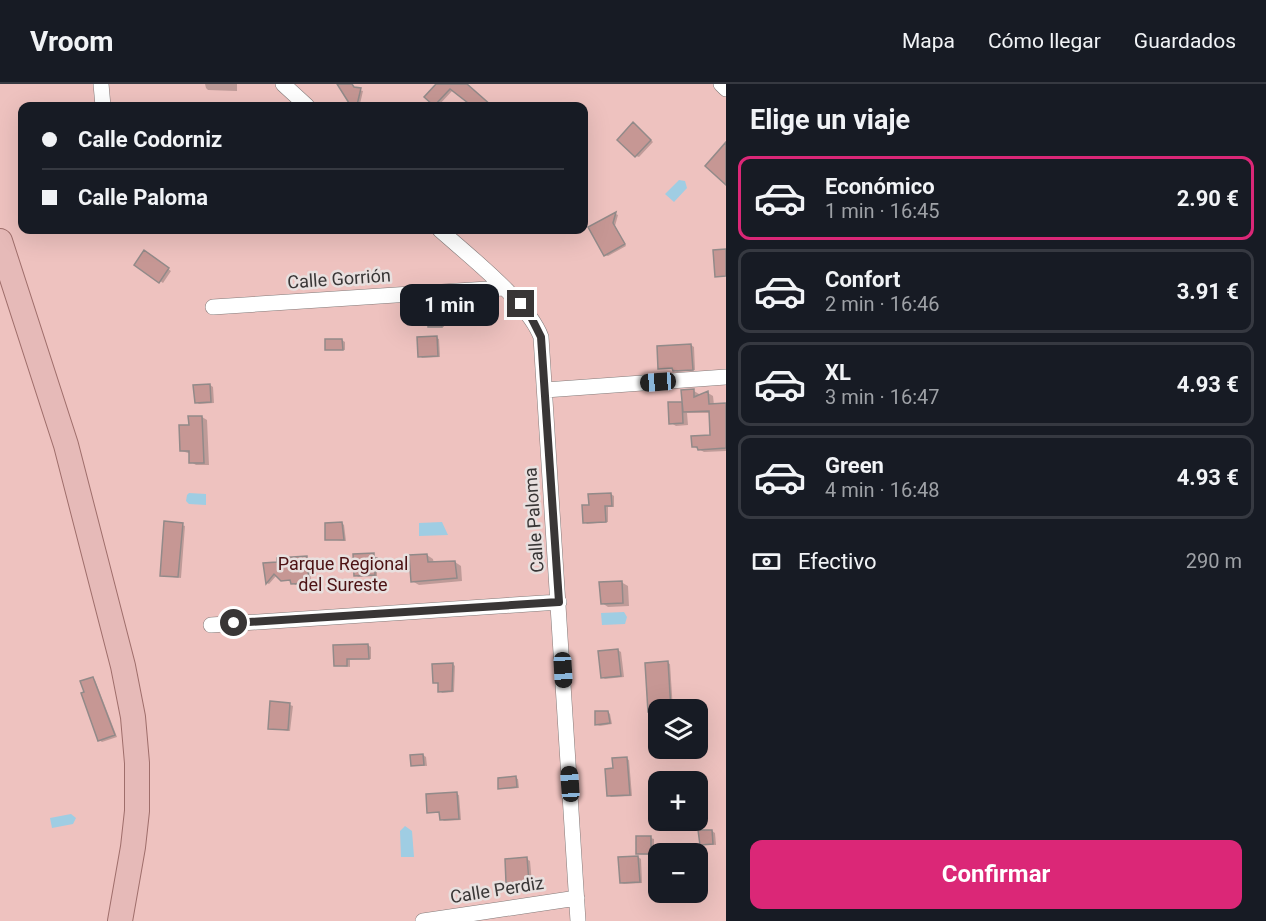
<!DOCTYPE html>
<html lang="es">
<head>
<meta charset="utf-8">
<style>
	:root { --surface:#171b24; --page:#20242c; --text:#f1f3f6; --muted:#9ea1a6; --line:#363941; --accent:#db2777 }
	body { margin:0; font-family:Roboto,sans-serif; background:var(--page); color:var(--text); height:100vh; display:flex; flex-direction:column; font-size:22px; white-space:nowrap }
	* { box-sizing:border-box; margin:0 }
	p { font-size:20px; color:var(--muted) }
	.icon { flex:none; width:33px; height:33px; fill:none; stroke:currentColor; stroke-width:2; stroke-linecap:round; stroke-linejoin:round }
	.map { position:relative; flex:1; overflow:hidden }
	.side { display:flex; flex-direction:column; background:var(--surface); width:540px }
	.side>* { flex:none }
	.banner { position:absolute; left:18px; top:18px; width:570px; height:132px; border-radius:12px; box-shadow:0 6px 24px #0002; display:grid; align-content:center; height:132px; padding:0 24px; background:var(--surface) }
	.fabs { position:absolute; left:648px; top:615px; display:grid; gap:12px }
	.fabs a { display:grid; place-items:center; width:60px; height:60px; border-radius:12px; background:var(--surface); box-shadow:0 6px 24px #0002; font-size:30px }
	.end { position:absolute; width:27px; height:27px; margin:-14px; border:8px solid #393636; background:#fff; box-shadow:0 0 0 3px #fff }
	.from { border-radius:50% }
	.bubble { position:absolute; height:42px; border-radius:12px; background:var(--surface); box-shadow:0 6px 24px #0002; font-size:20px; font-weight:700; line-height:42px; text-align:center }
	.car { position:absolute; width:18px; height:36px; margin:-18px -9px; border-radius:8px; box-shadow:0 0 4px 2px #0007; background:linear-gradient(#222 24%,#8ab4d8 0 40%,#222 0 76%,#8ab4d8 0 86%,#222 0) }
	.banner b { display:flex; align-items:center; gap:21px; height:57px; font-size:22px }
	.banner b+b { border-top:2px solid var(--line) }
	.banner i { width:15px; height:15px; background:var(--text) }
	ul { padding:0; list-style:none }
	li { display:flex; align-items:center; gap:18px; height:84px; margin:0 12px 9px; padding:0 12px; border:3px solid var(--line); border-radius:12px }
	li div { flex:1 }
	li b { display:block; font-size:22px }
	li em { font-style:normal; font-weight:700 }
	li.on { border-color:var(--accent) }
	li>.icon { width:54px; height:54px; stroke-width:1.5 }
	h2 { padding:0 24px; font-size:27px; line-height:72px }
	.pay { display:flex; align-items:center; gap:15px; height:66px; padding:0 24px; font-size:22px }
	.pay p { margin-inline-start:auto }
	.primary-button { display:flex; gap:12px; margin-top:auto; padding:12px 24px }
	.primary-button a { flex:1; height:69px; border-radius:12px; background:var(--accent); color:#fff; font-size:24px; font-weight:700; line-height:69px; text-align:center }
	header { display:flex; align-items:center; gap:36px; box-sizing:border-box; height:84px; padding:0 30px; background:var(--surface); border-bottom:2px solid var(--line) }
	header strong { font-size:28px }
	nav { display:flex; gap:33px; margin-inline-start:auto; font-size:21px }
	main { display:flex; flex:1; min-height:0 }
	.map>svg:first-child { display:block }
	.green { fill:#eec2bf; fill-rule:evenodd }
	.water { fill:#9fcde3 }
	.shadow { fill:#0003 }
	.building { fill:#c69794; stroke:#928a89; stroke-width:1.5 }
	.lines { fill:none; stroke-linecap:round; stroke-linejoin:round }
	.minor-casing { stroke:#827a79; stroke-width:16 }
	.primary-casing { stroke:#9f6e6b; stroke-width:26 }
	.minor { stroke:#fff; stroke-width:15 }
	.primary { stroke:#e6bab8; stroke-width:24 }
	.route { stroke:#393636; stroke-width:8 }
	.labels { text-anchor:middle; stroke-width:5; stroke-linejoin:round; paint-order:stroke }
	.street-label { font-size:18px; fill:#393636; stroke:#e8e0df }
	.park-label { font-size:18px; fill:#4c1214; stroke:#e8e0df }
</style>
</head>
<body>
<header>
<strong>Vroom</strong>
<nav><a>Mapa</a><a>Cómo llegar</a><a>Guardados</a></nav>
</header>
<main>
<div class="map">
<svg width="726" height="837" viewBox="0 0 726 837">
	<rect width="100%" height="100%" fill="#e8e0df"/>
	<path class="green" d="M 0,0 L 726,0 L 726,837 L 0,837 ZM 22,22 L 584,22 L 584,146 L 22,146 ZM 658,626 L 698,626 L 698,664 L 658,664 ZM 658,698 L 698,698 L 698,736 L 658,736 ZM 658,770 L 698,770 L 698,808 L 658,808 Z"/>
	<path class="water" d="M 679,96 L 685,97 L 687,104 L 674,118 L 665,110 Z
		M 189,409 L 206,410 L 206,421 L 189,420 L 186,417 L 187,411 Z
		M 442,438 L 448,451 L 419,452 L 419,439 Z
		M 624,528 L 627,533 L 625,540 L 602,541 L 601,529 Z
		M 71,730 L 76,734 L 73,740 L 52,744 L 50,734 Z
		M 405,742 L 412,747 L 414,773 L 401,773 L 400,747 Z"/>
	<path class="shadow" d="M 205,0 L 237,0 L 237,7 L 208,6 L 206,4 Z
		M 339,0 L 353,0 L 352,4 L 363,7 L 360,20 L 350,18 Z
		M 438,0 L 466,0 L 491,22 L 471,22 L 453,6 L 438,22 L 435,21 Z
		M 636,42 L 653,58 L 639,73 L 636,72 Z
		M 616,130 L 618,131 L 615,142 L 626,162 L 608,172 L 605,171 L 590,143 Z
		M 145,168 L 171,187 L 163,199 L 136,181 Z
		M 441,233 L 444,234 L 444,243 L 429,242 Z
		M 436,254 L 439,255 L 440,273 L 422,274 L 420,272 Z
		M 342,256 L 345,258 L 345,266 L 327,265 Z
		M 691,261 L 694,263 L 695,286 L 677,288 L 674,285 L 660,284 Z
		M 210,301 L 213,303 L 214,319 L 199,320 L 196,318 Z
		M 694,307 L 699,310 L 699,313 L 708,309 L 713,312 L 714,321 L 726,320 L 726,367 L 704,368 L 693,362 L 712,352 L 710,329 L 687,329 L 688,341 L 676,342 L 671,339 L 682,319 L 684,322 Z
		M 202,333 L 207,336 L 209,381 L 196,381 L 191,378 L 191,370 L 182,367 L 190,343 Z
		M 611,410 L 614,412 L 614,423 L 608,423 L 608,438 L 587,440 L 585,438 L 590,422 Z
		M 342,439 L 344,441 L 346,457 L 327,455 Z
		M 182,441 L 185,442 L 181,494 L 164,492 L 161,491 Z
		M 373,470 L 379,477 L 380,488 L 377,488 L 377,492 L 358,493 L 356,491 Z
		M 427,471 L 433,475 L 434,480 L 455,478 L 461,482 L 462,497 L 419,501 L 412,497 Z
		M 307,474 L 310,475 L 311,500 L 295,501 L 292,497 L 285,497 L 277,491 L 269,500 L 267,499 L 264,481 Z
		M 621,498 L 628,502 L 629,522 L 608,523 L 602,519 Z
		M 368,561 L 371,563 L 371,575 L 350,576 L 350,583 L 335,581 Z
		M 618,566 L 621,568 L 624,593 L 605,595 L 602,593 Z
		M 668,579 L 670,580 L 673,626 L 658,626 L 658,629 L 652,629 L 649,627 Z
		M 453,580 L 455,582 L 454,608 L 442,609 L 440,607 L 439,600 L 435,598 Z
		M 93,594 L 95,596 L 117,653 L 102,658 L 99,656 Z
		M 290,621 L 293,622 L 290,647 L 269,644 Z
		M 608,628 L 610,630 L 612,640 L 600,642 L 597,641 Z
		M 423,671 L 426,673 L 427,682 L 412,681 Z
		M 627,675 L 629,676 L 632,712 L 611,713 L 608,711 Z
		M 515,694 L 518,695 L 519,704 L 502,705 L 499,704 Z
		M 456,710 L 459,711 L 461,736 L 444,737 L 441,735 L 441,729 L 429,728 Z
		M 712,747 L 715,749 L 716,761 L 701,760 Z
		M 651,754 L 654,755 L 654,771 L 638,770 Z
		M 638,773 L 641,775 L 642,799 L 624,800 L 621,799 Z
		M 527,775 L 530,777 L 532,799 L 510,800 L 507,799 Z"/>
	<path class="building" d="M 337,0 L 352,0 L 354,3 L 361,4 L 357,21 L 349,19 Z
		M 436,0 L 467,0 L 492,22 L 472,22 L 450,5 L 434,22 L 424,13 Z
		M 633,38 L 651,56 L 635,73 L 617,56 Z
		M 726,58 L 726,101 L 705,82 Z
		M 616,128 L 613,139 L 625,160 L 604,172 L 588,143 Z
		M 726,165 L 726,192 L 715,193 L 713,166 Z
		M 144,166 L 169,184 L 159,199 L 134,181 Z
		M 428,231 L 441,231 L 442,243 L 428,243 Z
		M 437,252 L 438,272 L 418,273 L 417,253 Z
		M 325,255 L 342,255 L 343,266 L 325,266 Z
		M 691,260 L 693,286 L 673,287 L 672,284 L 658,285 L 657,262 Z
		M 210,300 L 211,318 L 195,319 L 193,301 Z
		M 694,305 L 694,313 L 708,307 L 709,320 L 726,319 L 726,364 L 698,366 L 697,363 L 692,363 L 691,352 L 710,351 L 709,327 L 683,328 L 681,306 Z
		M 668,318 L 682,318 L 683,339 L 669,340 Z
		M 188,332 L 202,332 L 204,379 L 189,379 L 189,367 L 180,367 L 179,341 L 189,341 Z
		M 611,409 L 612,422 L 605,422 L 606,438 L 583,439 L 582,421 L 589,421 L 588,410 Z
		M 164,437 L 183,439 L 178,493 L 160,492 Z
		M 342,438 L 344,456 L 325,456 L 325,439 Z
		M 374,469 L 374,474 L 377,474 L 378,487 L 375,487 L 375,491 L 354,492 L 353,470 Z
		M 427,470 L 428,478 L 455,477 L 457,494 L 411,498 L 409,471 Z
		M 307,472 L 309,499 L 291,500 L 290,496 L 281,497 L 274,490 L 266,500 L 263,479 L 277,478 L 277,474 Z
		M 622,497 L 623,519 L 601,520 L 599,498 Z
		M 368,560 L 369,575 L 347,575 L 347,582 L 334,582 L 333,561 Z
		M 618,565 L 621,592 L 601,594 L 598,567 Z
		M 668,577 L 671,626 L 658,626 L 658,628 L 648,628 L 645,579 Z
		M 453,579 L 452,607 L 438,608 L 438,599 L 433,599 L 432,580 Z
		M 93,593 L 115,651 L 98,657 L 81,609 L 84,608 L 80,597 Z
		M 270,617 L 290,619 L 288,646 L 268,645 Z
		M 595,627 L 608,627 L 610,639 L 595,641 Z
		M 423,670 L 424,681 L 411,682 L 410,671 Z
		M 627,673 L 630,711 L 607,712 L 605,685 L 613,684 L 612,674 Z
		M 516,692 L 517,703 L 498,705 L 498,694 Z
		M 457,708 L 459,735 L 440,736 L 439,728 L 427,729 L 426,710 Z
		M 698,746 L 712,746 L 713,760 L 700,761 Z
		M 636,752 L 651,752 L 651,770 L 636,770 Z
		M 638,772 L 640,798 L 620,799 L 618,773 Z
		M 527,773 L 529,798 L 506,799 L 505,775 Z"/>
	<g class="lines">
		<g class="minor-casing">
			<path id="minor" d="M 101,0 L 103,22
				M 283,0 L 307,22
				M 721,0 L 726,5
				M 440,146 C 469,172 528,218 541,253 L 578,837
				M 213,223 L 503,204
				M 545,306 L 726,293
				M 211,541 L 559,518
				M 423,837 L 577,814"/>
		</g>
		<g class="primary-casing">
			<path id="primary" d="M 0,157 L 66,361 L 123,582 L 133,633 L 137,679 L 137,727 L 133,763 L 120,837"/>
		</g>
		<use href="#minor" class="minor"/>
		<use href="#primary" class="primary"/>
	</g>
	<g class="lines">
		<path class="route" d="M 234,539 L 559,518 L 541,253 L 532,235 L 521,220"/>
	</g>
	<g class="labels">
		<g class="street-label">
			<text transform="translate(339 195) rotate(-4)" y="6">Calle Gorrión</text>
			<text transform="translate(534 436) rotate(-94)" y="6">Calle Paloma</text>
			<text transform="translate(497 806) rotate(-9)" y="6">Calle Perdiz</text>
		</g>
		<g class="park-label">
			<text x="343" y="486">Parque Regional<tspan x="343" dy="21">del Sureste</tspan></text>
		</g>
	</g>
</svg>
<div class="fabs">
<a><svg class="icon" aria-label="layers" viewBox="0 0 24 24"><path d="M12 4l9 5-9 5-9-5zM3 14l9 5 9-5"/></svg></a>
<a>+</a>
<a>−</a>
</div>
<i class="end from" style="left:234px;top:539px"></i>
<i class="end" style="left:521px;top:220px"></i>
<div class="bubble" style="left:400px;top:200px;width:99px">1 min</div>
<i class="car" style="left:658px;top:298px;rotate:266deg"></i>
<i class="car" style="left:563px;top:586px;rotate:177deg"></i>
<i class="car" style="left:570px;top:700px;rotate:356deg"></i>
<div class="banner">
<b><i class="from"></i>Calle Codorniz</b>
<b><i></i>Calle Paloma</b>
</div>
</div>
<section class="side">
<h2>Elige un viaje</h2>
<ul>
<li class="on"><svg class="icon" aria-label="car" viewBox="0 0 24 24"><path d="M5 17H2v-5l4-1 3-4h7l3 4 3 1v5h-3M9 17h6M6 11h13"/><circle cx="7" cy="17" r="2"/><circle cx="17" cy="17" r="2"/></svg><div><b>Económico</b><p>1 min · 16:45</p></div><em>2.90 €</em></li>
<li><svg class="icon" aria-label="car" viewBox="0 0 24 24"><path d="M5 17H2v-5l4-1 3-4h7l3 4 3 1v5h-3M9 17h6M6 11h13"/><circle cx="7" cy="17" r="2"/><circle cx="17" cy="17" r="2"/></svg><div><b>Confort</b><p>2 min · 16:46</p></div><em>3.91 €</em></li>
<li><svg class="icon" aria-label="car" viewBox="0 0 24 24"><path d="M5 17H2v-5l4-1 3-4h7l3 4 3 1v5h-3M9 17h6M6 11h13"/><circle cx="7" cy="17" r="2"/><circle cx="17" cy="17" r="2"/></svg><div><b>XL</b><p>3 min · 16:47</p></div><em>4.93 €</em></li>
<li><svg class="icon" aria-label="car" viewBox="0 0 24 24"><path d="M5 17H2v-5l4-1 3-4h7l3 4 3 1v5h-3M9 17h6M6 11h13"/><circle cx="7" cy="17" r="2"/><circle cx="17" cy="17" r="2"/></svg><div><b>Green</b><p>4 min · 16:48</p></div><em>4.93 €</em></li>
</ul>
<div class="pay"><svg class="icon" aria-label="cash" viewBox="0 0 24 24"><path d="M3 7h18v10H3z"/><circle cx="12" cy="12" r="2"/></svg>Efectivo<p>290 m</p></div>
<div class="primary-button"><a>Confirmar</a></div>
</section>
</main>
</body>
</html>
